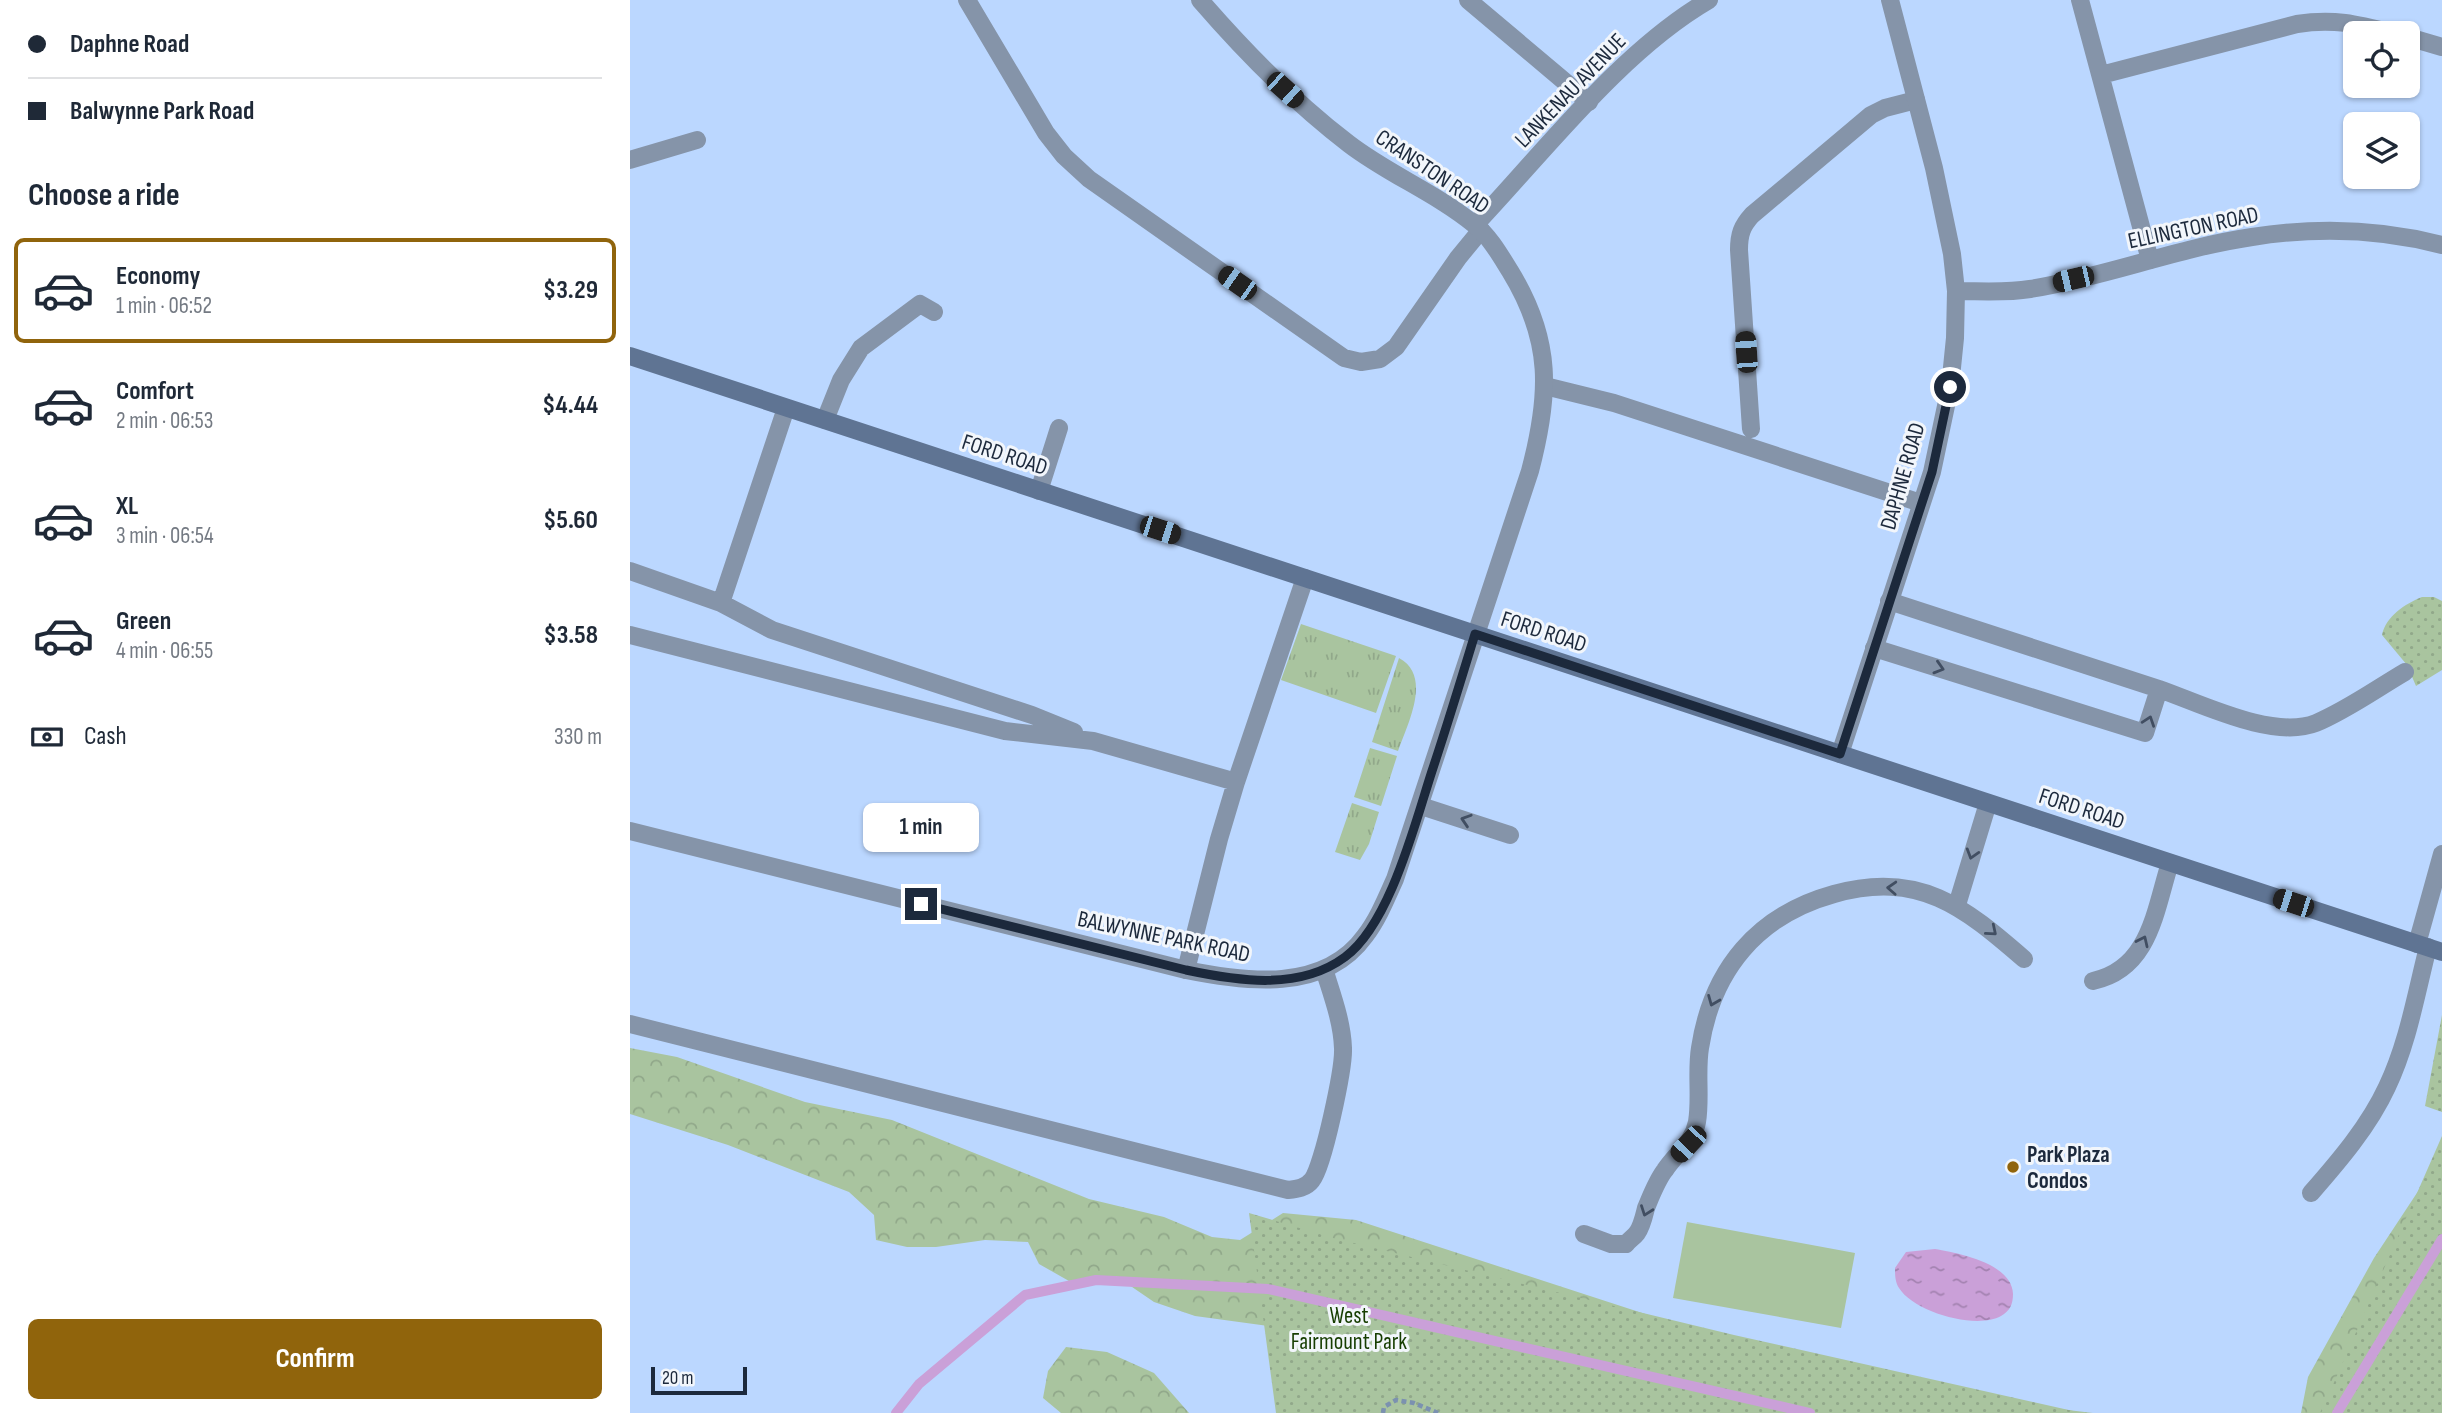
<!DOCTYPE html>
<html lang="en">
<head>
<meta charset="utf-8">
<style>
	:root { --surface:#fff; --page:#f2f2f3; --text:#1f2937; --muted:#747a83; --line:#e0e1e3; --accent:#90640c }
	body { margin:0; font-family:"Sofia Sans Condensed",sans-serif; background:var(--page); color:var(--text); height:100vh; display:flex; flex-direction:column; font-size:26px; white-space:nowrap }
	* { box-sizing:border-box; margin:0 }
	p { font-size:23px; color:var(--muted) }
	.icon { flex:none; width:38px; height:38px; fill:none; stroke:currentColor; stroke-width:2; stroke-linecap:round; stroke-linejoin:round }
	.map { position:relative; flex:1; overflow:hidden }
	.panel { display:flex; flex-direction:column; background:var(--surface); width:630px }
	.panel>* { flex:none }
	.banner { display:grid; align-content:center; height:154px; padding:0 28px; background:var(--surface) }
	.controls { position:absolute; left:1713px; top:21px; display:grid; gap:14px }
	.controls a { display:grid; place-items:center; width:77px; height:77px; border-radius:10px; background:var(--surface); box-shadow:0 2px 5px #0004; font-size:35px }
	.scale { position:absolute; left:21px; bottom:18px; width:96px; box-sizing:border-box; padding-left:7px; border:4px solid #1c293c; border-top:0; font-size:19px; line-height:24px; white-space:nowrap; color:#1c293c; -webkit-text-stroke:5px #f2f6fb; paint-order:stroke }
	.end { position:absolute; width:32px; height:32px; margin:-16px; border:9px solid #1c293c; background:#fff; box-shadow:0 0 0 4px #fff }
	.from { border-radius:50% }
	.bubble { position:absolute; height:49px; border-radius:10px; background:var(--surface); box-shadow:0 2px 5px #0004; font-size:23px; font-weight:700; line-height:49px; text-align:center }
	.car { position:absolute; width:21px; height:42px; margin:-21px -10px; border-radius:9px; box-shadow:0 0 5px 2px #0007; background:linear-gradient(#222 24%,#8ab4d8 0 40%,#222 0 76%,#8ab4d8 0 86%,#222 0) }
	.banner b { display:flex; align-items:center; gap:24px; height:66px; font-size:26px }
	.banner b+b { border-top:2px solid var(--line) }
	.banner i { width:18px; height:18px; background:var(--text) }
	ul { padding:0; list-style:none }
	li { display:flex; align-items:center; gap:21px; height:105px; margin:0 14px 10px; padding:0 14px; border:4px solid transparent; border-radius:10px }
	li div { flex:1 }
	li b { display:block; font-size:26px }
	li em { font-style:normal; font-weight:700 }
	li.selected { border-color:var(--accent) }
	li>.icon { width:63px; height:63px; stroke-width:1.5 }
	h2 { padding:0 28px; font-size:32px; line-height:84px }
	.pay { display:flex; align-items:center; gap:18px; height:77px; padding:0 28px; font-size:26px }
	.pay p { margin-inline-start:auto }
	.primary-button { display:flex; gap:14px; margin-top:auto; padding:14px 28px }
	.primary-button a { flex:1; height:80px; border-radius:10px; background:var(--accent); color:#fff; font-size:28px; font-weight:700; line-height:80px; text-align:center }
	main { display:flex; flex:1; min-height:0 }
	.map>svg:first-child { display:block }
	.grass { fill:url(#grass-tufts) }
	.forest { fill:url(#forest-crowns) }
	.park { fill:url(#park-dots) }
	.garden { fill:#a9c49f }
	.water { fill:url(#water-ripples) }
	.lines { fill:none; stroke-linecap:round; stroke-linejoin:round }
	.stream { stroke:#caa0d8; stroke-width:10 }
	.path { stroke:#7b91b0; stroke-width:4.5; stroke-dasharray:5 3.5; stroke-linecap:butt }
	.service { stroke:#8594a9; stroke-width:18 }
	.minor { stroke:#8594a9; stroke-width:18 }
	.secondary { stroke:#5f7493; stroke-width:18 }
	.oneway { stroke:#414e62 }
	.route { stroke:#1c293c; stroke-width:9 }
	.poi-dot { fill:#90640c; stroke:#f2f6fb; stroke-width:2.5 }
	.labels { text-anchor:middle; stroke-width:6; stroke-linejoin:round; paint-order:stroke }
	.street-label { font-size:23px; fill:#1c293c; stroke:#f2f6fb }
	.poi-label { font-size:23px; font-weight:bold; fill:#1c293c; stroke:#f2f6fb; text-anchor:start }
	.park-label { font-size:23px; fill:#163d01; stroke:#f2f6fb }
</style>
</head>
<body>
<main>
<section class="panel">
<div class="banner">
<b><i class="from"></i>Daphne Road</b>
<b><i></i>Balwynne Park Road</b>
</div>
<h2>Choose a ride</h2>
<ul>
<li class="selected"><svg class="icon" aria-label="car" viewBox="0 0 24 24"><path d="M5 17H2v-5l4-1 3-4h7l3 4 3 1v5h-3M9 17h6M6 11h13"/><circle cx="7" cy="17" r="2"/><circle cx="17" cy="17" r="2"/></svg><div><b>Economy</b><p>1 min · 06:52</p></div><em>$3.29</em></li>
<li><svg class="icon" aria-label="car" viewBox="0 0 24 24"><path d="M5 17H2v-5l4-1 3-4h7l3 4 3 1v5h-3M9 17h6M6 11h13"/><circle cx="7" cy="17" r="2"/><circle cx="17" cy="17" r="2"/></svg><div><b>Comfort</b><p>2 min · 06:53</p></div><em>$4.44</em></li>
<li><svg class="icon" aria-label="car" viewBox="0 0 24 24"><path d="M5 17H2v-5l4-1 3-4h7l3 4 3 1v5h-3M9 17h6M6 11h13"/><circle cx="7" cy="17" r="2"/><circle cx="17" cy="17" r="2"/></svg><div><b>XL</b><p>3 min · 06:54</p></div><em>$5.60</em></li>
<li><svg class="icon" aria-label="car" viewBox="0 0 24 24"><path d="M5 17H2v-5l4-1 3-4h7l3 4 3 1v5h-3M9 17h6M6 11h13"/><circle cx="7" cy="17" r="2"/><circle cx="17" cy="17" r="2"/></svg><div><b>Green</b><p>4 min · 06:55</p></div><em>$3.58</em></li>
</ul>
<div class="pay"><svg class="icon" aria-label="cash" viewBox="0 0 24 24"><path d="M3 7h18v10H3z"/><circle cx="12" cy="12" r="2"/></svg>Cash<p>330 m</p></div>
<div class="primary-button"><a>Confirm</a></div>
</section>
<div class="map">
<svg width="1812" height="1413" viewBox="0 0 1812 1413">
	<defs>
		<pattern id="grass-tufts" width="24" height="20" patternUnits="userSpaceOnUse" patternTransform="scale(1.75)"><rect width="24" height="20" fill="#a9c49f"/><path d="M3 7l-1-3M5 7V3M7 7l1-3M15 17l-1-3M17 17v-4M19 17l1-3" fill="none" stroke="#91a88a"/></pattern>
		<pattern id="forest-crowns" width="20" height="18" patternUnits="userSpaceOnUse" patternTransform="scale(1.75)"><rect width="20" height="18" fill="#a9c49f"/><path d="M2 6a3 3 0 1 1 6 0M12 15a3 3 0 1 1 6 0" fill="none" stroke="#91a88a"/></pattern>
		<pattern id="park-dots" width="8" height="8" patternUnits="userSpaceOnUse" patternTransform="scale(1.75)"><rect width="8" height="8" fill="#a9c49f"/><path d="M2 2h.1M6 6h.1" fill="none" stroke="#91a88a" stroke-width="1.8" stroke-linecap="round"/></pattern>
		<pattern id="water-ripples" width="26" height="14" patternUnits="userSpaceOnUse" patternTransform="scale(1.75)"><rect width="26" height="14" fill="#caa0d8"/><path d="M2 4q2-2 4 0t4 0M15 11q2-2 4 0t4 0" fill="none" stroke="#a382b0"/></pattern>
	</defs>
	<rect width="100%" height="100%" fill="#bbd7ff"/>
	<path class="grass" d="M 671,624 L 766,656 L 746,713 L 651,680 Z
		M 769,658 C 803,676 777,725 768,751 L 742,742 Z
		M 740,748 L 767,756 L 751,806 L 724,797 Z
		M 722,803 L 749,812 L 739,844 L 730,860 L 705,852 Z"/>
	<path class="forest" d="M 0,1048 L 47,1057 L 175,1102 L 262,1120 L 459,1199 L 534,1217 L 582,1237 L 610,1240 L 653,1213 L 726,1220 L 1046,1324 L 1396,1405 L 1463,1413 L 701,1413 L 645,1327 L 565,1316 L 524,1302 L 486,1276 L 439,1281 L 409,1264 L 398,1242 L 355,1240 L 306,1247 L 277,1247 L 246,1240 L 244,1215 L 219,1192 L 98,1145 L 0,1114 Z
		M 1812,1155 L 1812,1413 L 1671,1413 L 1678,1377 L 1744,1258 Z
		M 436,1347 L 477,1352 L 524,1373 L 559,1413 L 431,1413 L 413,1398 L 418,1371 Z"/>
	<path class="park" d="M 1792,597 L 1804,597 L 1812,601 L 1812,670 L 1786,686 L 1777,665 L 1752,635 C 1756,616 1775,604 1792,597 Z
		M 1812,1015 L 1812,1112 L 1795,1106 Z
		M 1812,1136 L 1812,1413 L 1690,1413 L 1706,1378 Z
		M 619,1213 L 703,1238 L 1104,1335 L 1452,1413 L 646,1413 Z"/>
	<path class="garden" d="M 1057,1222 L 1225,1253 L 1211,1328 L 1043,1298 Z"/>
	<path class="water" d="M 1305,1249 C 1328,1253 1382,1263 1383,1294 C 1383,1304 1380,1311 1371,1316 C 1346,1330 1284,1312 1269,1288 C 1265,1282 1265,1275 1265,1268 L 1276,1252 Z"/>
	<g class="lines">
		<path class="stream" d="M 266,1413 L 289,1384 L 395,1295 L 466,1280 L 638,1289 L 1180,1413
			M 1707,1413 L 1812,1239"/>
		<path class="path" d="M 753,1413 L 754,1407 L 766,1400 L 784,1403 L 808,1413"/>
		<path class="service" d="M 337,0 L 416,133 L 434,156 L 459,179 L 714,358 L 731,362 L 750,359 L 766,347 L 828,258 L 851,230
			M 838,0 L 959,102
			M 1450,0 L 1520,260
			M 1778,37 L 1812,47
			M 1471,75 L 1667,24 C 1703,18 1727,24 1762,33
			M 0,160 L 67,140
			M 915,386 L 984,403 L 1291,503
			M 195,420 L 211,380 L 231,348 L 290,304 L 304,312
			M 1121,429 L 1109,250 C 1109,234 1112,226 1122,215 L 1241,115 L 1255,108 L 1286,100
			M 409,491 L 429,428
			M 0,571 L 91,603 L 142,630 L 402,715 L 444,732
			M 91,603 L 156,408
			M 0,635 L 375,731 L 463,741 L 606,782
			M 1244,648 L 1515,733 L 1529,689 L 1259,601
			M 1529,689 C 1572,704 1643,740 1686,723 C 1717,710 1746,689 1775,672
			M 791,806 L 880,835
			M 1327,905 L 1358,803
			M 1787,944 L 1812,854
			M 556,970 L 589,839 L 606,782 L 675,578
			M 1463,981 C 1520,969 1525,910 1540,863
			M 0,1024 L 658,1190 C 667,1189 676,1188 682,1180 C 693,1167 714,1068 713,1048 C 712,1021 702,995 694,969
			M 1681,1193 C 1709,1161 1739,1126 1757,1087 C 1778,1043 1786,994 1798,947
			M 954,1234 L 981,1244 L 996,1244 C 999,1240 1004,1237 1007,1233 C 1012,1226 1014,1216 1016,1208 C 1021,1196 1027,1180 1035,1170 C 1046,1153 1063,1143 1067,1122 C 1071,1098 1066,1072 1070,1048 C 1082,969 1128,915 1204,894 C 1289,870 1334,907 1394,959"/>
		<path class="minor" d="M 845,225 C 915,151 991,51 1079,0
			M 1326,291 C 1351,291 1376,293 1400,289 C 1475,277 1547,248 1622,237 C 1685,227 1751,229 1812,245
			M 1210,754 L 1302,472 L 1320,387 L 1325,338 L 1326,291 L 1322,254 L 1304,168 L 1260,0
			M 0,831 L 556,970 C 615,982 694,993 735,936 C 748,919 756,899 765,879 L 900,471 C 920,395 923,341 880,271 C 870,255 860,237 845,225 C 806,193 758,174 719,144 C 664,102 615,52 570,0"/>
		<path class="secondary" d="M 0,356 L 1812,952"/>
	</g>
	<defs><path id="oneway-chevron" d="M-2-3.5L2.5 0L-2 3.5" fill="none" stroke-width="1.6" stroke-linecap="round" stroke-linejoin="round" transform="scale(1.75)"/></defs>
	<g class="oneway">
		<use href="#oneway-chevron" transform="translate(1309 668) rotate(17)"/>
		<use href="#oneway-chevron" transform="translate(1519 721) rotate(-71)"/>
		<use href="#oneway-chevron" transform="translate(836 820) rotate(-162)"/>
		<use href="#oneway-chevron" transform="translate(1342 854) rotate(107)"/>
		<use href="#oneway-chevron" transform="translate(1262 888) rotate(-177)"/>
		<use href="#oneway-chevron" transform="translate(1362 931) rotate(40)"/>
		<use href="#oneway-chevron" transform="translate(1513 941) rotate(-65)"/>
		<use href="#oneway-chevron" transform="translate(1083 1001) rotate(112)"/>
		<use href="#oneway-chevron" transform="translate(1016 1211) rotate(110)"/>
	</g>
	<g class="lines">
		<path class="route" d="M 291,904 L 556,970 C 608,981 669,991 715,957 C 760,924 785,823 802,771 C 817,726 831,680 845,634 L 1210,754 L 1302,472 L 1320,387"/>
	</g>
	<circle class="poi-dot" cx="1383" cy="1167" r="7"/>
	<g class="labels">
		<g class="street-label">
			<text transform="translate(940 90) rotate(-46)" y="8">LANKENAU AVENUE</text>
			<text transform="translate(803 171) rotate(34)" y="8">CRANSTON ROAD</text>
			<text transform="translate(1563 227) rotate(-12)" y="8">ELLINGTON ROAD</text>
			<text transform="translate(375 454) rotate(18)" y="8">FORD ROAD</text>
			<text transform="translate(1272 476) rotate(-74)" y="8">DAPHNE ROAD</text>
			<text transform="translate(914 631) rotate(18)" y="8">FORD ROAD</text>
			<text transform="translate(1452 808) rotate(18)" y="8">FORD ROAD</text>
			<text transform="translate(534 936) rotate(12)" y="8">BALWYNNE PARK ROAD</text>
		</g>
		<g class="poi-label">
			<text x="1397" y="1162">Park Plaza<tspan x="1397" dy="26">Condos</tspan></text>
		</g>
		<g class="park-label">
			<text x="719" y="1323">West<tspan x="719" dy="26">Fairmount Park</tspan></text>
		</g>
	</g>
</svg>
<div class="controls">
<a><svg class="icon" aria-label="locate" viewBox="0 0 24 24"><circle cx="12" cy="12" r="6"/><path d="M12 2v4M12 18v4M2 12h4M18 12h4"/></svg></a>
<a><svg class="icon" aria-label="layers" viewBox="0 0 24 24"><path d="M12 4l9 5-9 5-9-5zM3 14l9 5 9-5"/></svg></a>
</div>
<div class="scale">20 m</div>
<i class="end from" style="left:1320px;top:387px"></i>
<i class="end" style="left:291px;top:904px"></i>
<div class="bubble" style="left:233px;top:803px;width:116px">1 min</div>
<i class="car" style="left:655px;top:90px;rotate:132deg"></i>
<i class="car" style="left:1443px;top:279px;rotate:257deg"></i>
<i class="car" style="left:607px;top:283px;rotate:305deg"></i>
<i class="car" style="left:1116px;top:352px;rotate:356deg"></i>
<i class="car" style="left:530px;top:530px;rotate:108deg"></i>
<i class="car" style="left:1663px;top:903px;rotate:288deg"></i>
<i class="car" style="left:1058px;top:1144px;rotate:223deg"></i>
</div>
</main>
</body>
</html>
